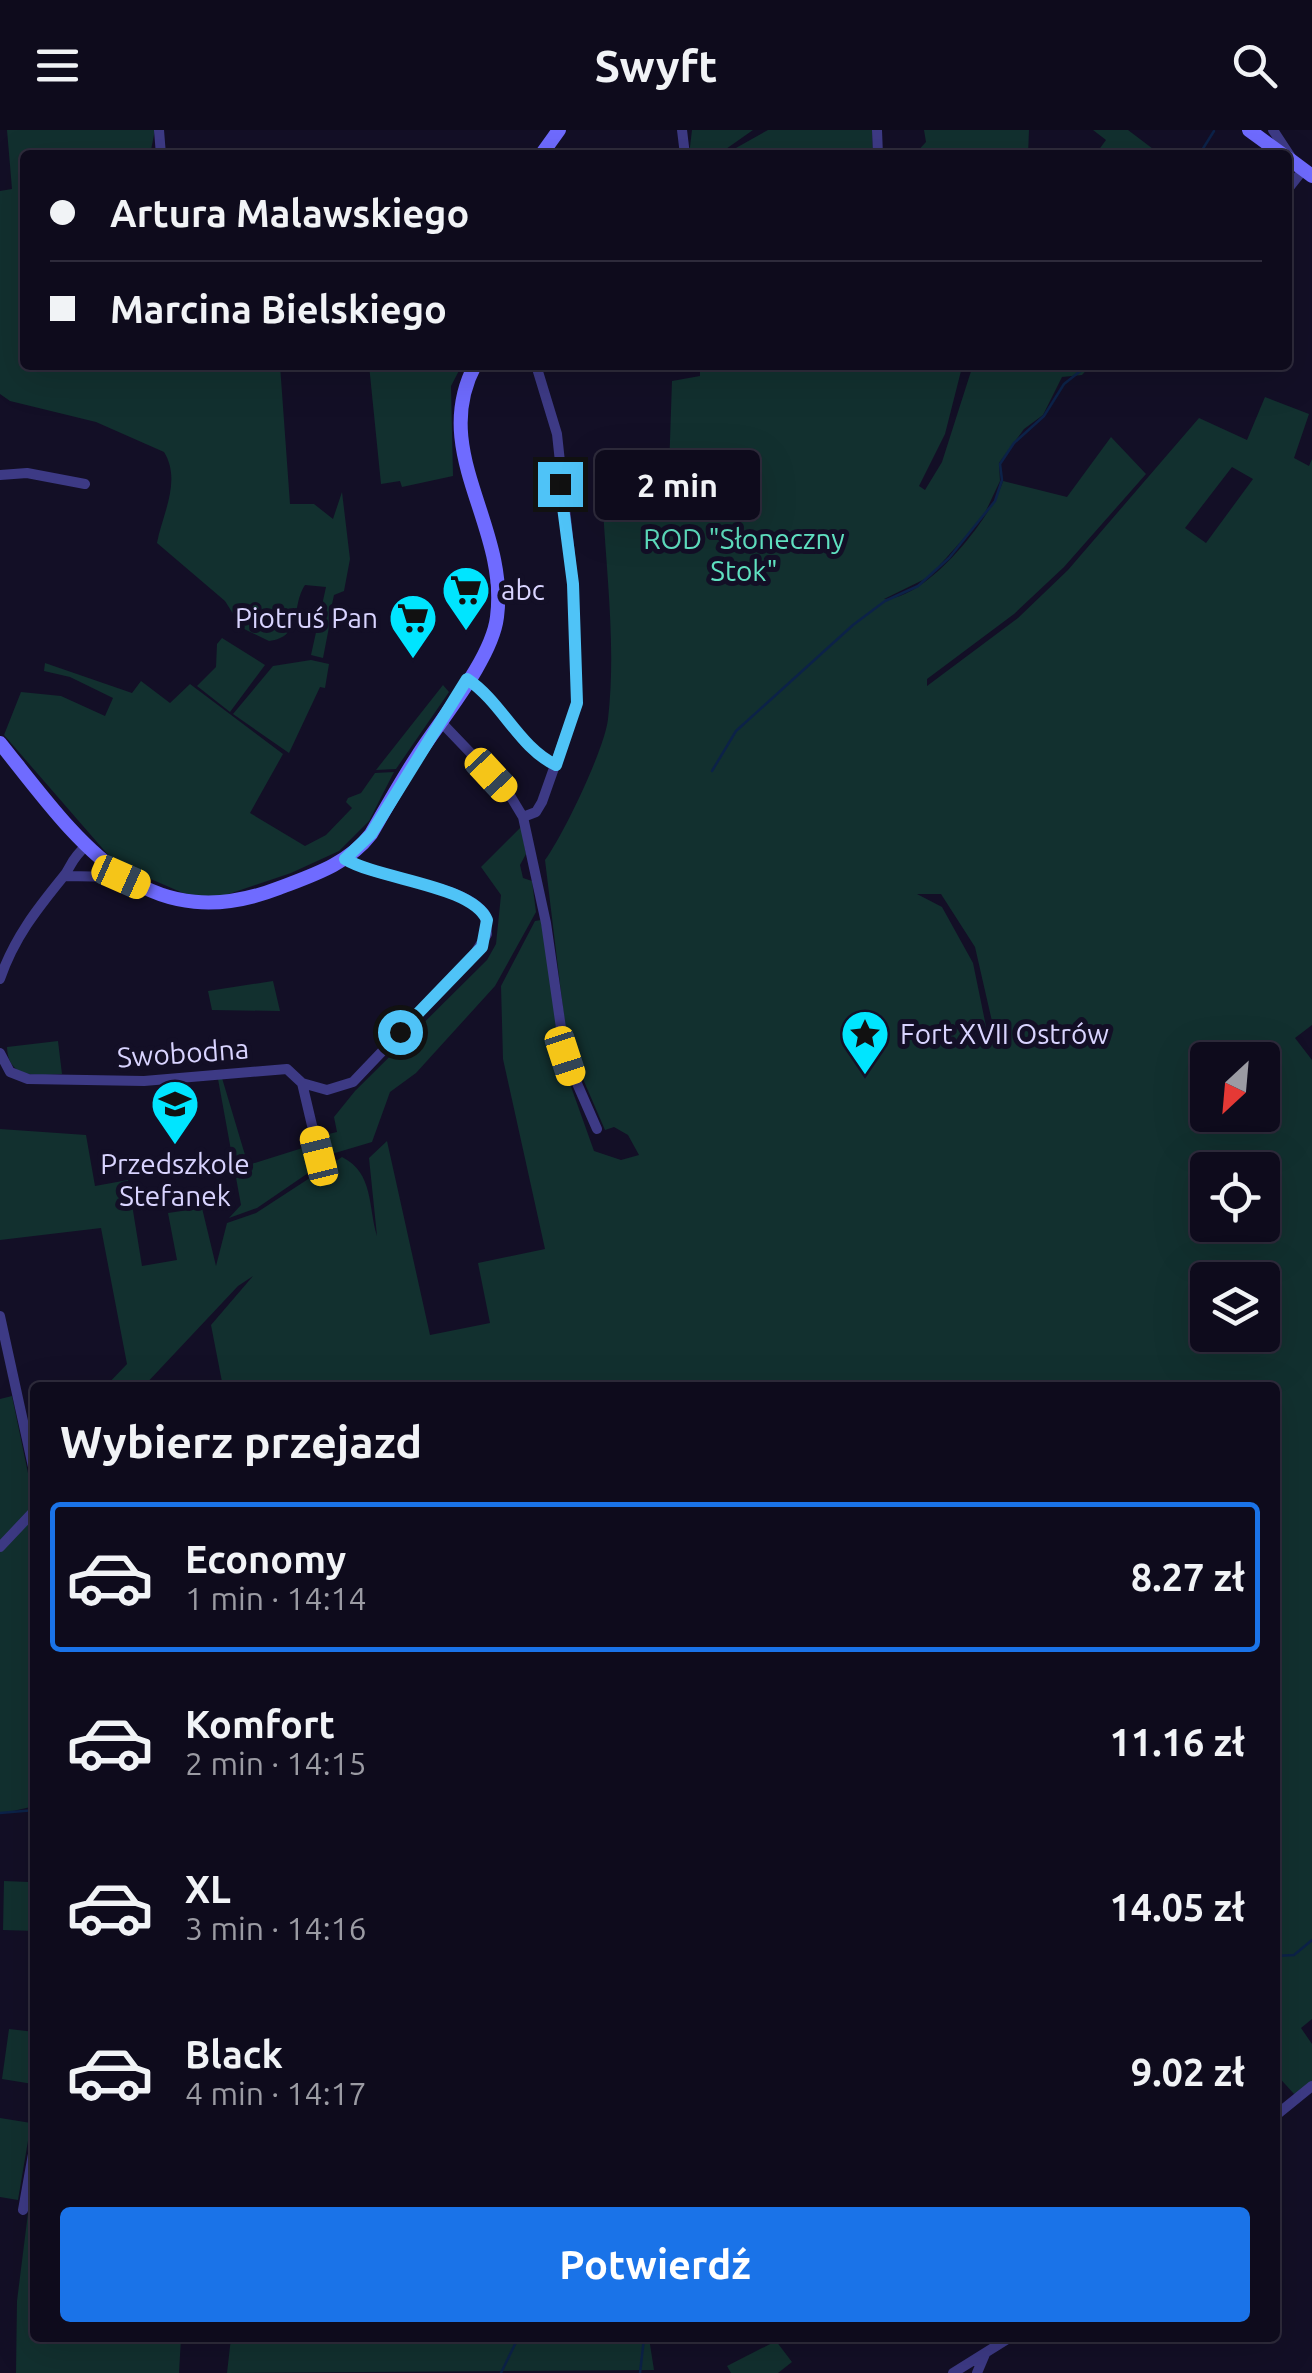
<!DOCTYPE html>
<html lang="pl">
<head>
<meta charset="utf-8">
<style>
	:root { --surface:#0e0b1c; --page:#171425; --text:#f1f3f6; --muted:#9b9ba3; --line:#2e2b3b; --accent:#1a73e8 }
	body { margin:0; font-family:Ubuntu,sans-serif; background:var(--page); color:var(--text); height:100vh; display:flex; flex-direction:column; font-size:38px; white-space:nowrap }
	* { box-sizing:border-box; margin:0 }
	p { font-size:32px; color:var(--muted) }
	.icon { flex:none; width:55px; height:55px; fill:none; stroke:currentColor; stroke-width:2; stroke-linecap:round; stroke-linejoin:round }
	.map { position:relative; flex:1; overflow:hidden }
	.side { position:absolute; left:30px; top:1252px; width:1250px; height:960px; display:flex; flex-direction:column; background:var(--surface); border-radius:10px; box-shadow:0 10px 40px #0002,0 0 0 2px var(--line) }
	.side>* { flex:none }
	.top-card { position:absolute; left:20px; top:20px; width:1272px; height:220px; border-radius:10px; box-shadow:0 10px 40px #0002,0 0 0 2px var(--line); display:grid; align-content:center; height:220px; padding:0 30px; background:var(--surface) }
	.needle { width:65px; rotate:206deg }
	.tools { position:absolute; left:1190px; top:912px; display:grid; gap:20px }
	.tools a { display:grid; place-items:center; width:90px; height:90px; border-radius:10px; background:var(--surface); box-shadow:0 10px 40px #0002,0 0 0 2px var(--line); font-size:50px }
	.end { position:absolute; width:45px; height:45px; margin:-22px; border:12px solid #4fc3f7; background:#111; box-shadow:0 0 0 5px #111 }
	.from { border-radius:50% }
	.bubble { position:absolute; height:70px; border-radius:10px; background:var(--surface); box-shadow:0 10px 40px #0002,0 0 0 2px var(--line); font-size:32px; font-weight:700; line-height:70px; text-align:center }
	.car { position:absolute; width:30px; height:60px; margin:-30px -15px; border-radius:12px; box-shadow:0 0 8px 2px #0007; background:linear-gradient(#f5c518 24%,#345 0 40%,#f5c518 0 76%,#345 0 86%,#f5c518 0) }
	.top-card b { display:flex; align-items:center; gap:35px; height:95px; font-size:38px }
	.top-card b+b { border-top:2px solid var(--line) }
	.top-card i { width:25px; height:25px; background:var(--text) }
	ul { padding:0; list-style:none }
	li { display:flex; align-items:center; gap:30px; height:150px; margin:0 20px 15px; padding:0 10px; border:5px solid transparent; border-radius:10px }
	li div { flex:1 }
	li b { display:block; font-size:38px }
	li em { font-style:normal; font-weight:700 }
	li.current { border-color:var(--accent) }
	li>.icon { width:90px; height:90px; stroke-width:1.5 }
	h2 { padding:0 30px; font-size:45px; line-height:120px }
	.cta { display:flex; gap:20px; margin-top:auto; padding:20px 30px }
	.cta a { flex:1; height:115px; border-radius:10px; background:var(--accent); color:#fff; font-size:40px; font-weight:700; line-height:115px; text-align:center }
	header { display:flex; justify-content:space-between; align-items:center; height:130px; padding:0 30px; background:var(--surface); font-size:45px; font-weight:700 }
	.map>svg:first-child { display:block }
	.green { fill:#12302f; fill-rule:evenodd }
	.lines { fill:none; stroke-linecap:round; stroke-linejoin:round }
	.stream { stroke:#0c2248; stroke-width:2.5 }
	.street { stroke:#3d3a85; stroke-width:10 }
	.secondary { stroke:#6f6bff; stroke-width:14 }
	.route { stroke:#4fc3f7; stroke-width:12 }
	.labels { text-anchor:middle; stroke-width:10; stroke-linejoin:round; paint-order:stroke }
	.park-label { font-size:28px; fill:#5fe0c0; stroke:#130f26 }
	.poi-label { font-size:28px; fill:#d9d4ff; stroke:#130f26; text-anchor:start }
	.street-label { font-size:28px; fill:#d9d4ff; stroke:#130f26 }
</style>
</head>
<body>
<header><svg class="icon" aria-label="menu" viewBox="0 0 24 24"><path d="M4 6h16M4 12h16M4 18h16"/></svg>Swyft<svg class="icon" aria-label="search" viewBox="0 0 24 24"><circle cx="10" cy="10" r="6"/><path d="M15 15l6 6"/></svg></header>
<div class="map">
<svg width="1312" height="2243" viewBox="0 0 1312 2243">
	<rect width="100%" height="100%" fill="#130f26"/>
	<path class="green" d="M 7,0 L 155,0 L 150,25 L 25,25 L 25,235 L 280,235 L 290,374 L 314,374 L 333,389 L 342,362 L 350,429 L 344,461 L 334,465 L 329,488 L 337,491 L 330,492 L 323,528 L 311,525 L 326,457 L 305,455 C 291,476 303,507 269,511 L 242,498 L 225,471 L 157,413 C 162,385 182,351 164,322 L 96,292 L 10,271 L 0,264 L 0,61 L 12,59 Z
		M 692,0 L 753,0 L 726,19 L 727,23 L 768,0 L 872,0 L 873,25 L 689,25 Z
		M 924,0 L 1029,0 L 1028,25 L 914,25 L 926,12 Z
		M 1093,0 L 1128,0 L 1161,25 L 1095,25 L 1106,10 Z
		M 369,235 L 462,235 L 451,256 L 453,346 L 402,357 L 400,351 L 381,354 Z
		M 700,235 L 969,235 L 961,241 L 945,304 L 919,356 L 925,360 L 942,332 L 973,235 L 1091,235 L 1082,245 L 1062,247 L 1043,285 L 1024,299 L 999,333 L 1000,351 L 983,387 L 929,447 L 884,469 C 926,470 991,389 1003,351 L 1067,367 L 1111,307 L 1146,344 L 1064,437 L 1014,484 L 927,549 L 927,556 L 1018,488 L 1068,440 L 1199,288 L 1247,310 L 1265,267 L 1309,284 L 1294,328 L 1309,336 L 1312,329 L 1312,895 L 1295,908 L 1312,930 L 1312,1889 L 1301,1898 L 1312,1914 L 1312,1953 L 1295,1965 L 1275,1943 L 1275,1258 L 223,1257 L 211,1195 L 253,1146 L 238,1156 L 143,1257 L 105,1257 L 127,1234 L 101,1098 L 0,1110 L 0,999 L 86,1005 L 95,1056 L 128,1050 L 142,1136 L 177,1130 L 168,1083 L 202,1078 L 216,1136 L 227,1093 L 256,1083 L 342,1027 C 374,1043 368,1077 377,1106 L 369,1028 L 387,1011 L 430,1205 L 490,1193 L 478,1133 L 545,1119 L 503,929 L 501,856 L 535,791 L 541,790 L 564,937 L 594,1021 L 621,1030 L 639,1025 L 628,1005 L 614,997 L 605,1000 L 567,912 L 545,730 C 563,706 605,618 608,589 C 616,520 607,448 603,379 L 612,366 L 669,340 L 672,251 L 700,246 ZM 1232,337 L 1253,349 L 1206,413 L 1185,398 ZM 917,764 L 941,764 L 975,817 L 994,900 L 988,906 L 973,833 L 942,777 ZM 1208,930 L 1262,930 L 1262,985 L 1208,985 ZM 1208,1040 L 1262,1040 L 1262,1095 L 1208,1095 ZM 1208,1150 L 1262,1150 L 1262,1205 L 1208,1205 Z
		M 222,508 L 265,535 L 230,582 L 197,556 L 216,537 L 217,514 Z
		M 311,530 L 329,534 L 325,558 L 320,557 L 289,623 L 233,584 L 273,536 Z
		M 45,533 L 132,563 L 141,551 L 170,573 L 190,554 L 283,624 L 250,683 L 305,716 L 326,705 L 352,678 L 346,672 L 348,668 L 361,663 L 375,643 L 394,642 L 369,691 L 339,721 L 291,743 L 220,767 L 205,767 L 183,763 L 116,734 L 4,605 L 21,562 L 61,566 L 105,586 L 113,568 L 70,547 L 44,541 Z
		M 443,555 L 449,562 L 396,639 L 376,640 Z
		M 521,697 L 526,724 L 520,735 L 523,748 L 532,751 L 536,782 L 495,856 L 416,943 L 390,962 L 372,1012 L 335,1023 L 322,1019 L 320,1006 L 337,1002 L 334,987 L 355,961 L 487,830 L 496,814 L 501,765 L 481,737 Z
		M 273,851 L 280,881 L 212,880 L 208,861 Z
		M 58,911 L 62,944 C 37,945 8,950 7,917 Z
		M 222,948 L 248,1035 L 312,1015 L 314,1039 L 257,1078 L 229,1088 L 241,1075 L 218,949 Z
		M 12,1266 L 35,1377 L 0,1412 L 0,1269 Z
		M 35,1384 L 35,1676 L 0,1684 L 0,1422 Z
		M 4,1751 L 29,1752 L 35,1767 L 35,1801 L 3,1800 Z
		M 9,1899 L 35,1902 L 33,1954 L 2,1949 Z
		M 0,1988 L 31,1993 L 18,2070 L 0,2067 Z
		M 28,2083 L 35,2084 L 35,2208 L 181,2208 L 179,2243 L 16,2243 L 17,2171 Z
		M 231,2208 L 649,2208 L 654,2240 L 227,2243 Z
		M 776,2211 L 792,2232 L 778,2243 L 731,2243 L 727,2236 Z"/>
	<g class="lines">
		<path class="stream" d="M 1199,25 L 1214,1
			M 712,641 L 736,601 L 853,495 L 885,471 L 918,456 L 949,428 L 995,371 L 1002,350 L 1000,334 L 1014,313 L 1044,286 L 1064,254 L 1088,235
			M 0,1683 L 35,1680
			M 1275,1826 L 1294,1825 L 1312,1810
			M 501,2243 L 518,2208
			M 640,2243 L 644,2208"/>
		<path class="street" d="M 159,0 L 161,25
			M 682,0 L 685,25
			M 877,0 L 878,25
			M 1273,0 L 1294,32
			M 1288,59 L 1303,40
			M 0,345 L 27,343 L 85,354
			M 467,549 C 502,572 519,619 556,635
			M 440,591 L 508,662 L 523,687 L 546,793 L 565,926 L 597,999
			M 523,687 L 536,682 L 542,672 L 577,573 L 573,453 L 557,304 L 536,235
			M 65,746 L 121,747
			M 0,849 C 14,808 37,779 63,747 C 72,736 70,730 86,716
			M 0,923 L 10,942 L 28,949 L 144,951 L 287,939 L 302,953 L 319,1025
			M 302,953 L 327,960 L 353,952 L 474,825 L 487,804 L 485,784 C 461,752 382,752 345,729
			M 0,1186 L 35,1346
			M 0,1417 L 35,1380
			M 1275,1986 L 1312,1956
			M 23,2080 L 35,2013
			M 953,2243 L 1009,2208
			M 977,2243 L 985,2224"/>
		<path class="secondary" d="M 1249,0 L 1283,25
			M 541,25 L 559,0
			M 1288,28 L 1312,46
			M 0,613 C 76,708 142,811 279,758 C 313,745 348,734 371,704 C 386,678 401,651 418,625 C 441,589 492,529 497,487 C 509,395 429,322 475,235"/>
	</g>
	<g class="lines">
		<path class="route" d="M 400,902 L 482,817 L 487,790 C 472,755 380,750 345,729 L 371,704 L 467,549 C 502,572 519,618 556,635 L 577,573 L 573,454 L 560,354"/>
	</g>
	<defs>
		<g id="supermarket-pin" transform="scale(2.5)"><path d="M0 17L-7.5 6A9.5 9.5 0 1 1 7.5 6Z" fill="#00e5ff" stroke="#130f26"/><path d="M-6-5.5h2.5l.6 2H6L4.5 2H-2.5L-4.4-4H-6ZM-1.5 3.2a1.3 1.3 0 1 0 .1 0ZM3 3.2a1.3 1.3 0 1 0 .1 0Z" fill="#111"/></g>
		<g id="sight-pin" transform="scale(2.5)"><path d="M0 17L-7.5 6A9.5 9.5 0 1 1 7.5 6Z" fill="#00e5ff" stroke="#130f26"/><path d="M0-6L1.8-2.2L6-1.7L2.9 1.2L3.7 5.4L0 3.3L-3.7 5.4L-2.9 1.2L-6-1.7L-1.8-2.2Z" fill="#111"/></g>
		<g id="school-pin" transform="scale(2.5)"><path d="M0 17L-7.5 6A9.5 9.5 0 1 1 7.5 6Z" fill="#00e5ff" stroke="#130f26"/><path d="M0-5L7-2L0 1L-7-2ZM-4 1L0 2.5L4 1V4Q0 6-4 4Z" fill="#111"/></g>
	</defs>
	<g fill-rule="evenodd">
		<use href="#supermarket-pin" x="466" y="460"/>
		<use href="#supermarket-pin" x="413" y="488"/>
		<use href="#sight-pin" x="865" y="904"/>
		<use href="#school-pin" x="175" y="974"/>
	</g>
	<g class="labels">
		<g class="park-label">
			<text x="744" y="419">ROD "Słoneczny<tspan x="744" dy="32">Stok"</tspan></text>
		</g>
		<g class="poi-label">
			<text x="501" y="470">abc</text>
			<text x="378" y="498" text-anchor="end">Piotruś Pan</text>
			<text x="900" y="914">Fort XVII Ostrów</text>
			<text x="175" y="1044" text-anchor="middle">Przedszkole<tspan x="175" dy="32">Stefanek</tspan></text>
		</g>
		<g class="street-label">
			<text transform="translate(183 923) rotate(-4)" y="10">Swobodna</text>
		</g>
	</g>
</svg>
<div class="tools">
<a><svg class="needle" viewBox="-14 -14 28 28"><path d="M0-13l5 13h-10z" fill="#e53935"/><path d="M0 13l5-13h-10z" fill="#9b9ba3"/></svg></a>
<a><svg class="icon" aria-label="locate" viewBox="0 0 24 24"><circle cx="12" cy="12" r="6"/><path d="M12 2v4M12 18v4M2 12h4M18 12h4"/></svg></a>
<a><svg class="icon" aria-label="layers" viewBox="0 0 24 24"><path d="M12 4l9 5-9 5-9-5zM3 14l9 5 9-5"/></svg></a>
</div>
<i class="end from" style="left:400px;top:902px"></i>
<i class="end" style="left:560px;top:354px"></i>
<div class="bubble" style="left:595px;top:320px;width:165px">2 min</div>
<i class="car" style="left:491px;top:645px;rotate:137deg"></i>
<i class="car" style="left:121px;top:747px;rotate:114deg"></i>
<i class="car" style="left:565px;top:926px;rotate:162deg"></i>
<i class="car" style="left:319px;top:1026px;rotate:346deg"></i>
<div class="top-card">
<b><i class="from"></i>Artura Malawskiego</b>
<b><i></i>Marcina Bielskiego</b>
</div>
<section class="side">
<h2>Wybierz przejazd</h2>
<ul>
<li class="current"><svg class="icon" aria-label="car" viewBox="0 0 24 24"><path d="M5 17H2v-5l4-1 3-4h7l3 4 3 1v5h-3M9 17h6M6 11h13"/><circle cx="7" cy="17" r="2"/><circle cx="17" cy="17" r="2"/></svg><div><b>Economy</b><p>1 min · 14:14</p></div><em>8.27 zł</em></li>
<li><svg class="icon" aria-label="car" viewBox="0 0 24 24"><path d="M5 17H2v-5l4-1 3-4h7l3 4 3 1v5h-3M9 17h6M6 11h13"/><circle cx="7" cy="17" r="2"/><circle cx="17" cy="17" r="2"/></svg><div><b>Komfort</b><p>2 min · 14:15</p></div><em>11.16 zł</em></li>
<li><svg class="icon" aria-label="car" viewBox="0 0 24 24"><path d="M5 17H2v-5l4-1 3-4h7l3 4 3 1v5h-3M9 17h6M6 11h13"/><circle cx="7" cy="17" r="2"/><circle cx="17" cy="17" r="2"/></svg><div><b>XL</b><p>3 min · 14:16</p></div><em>14.05 zł</em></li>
<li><svg class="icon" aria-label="car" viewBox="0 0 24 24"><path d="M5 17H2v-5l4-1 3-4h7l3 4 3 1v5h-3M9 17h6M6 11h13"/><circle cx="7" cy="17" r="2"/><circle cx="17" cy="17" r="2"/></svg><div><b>Black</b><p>4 min · 14:17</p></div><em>9.02 zł</em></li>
</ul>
<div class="cta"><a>Potwierdź</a></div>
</section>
</div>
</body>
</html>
